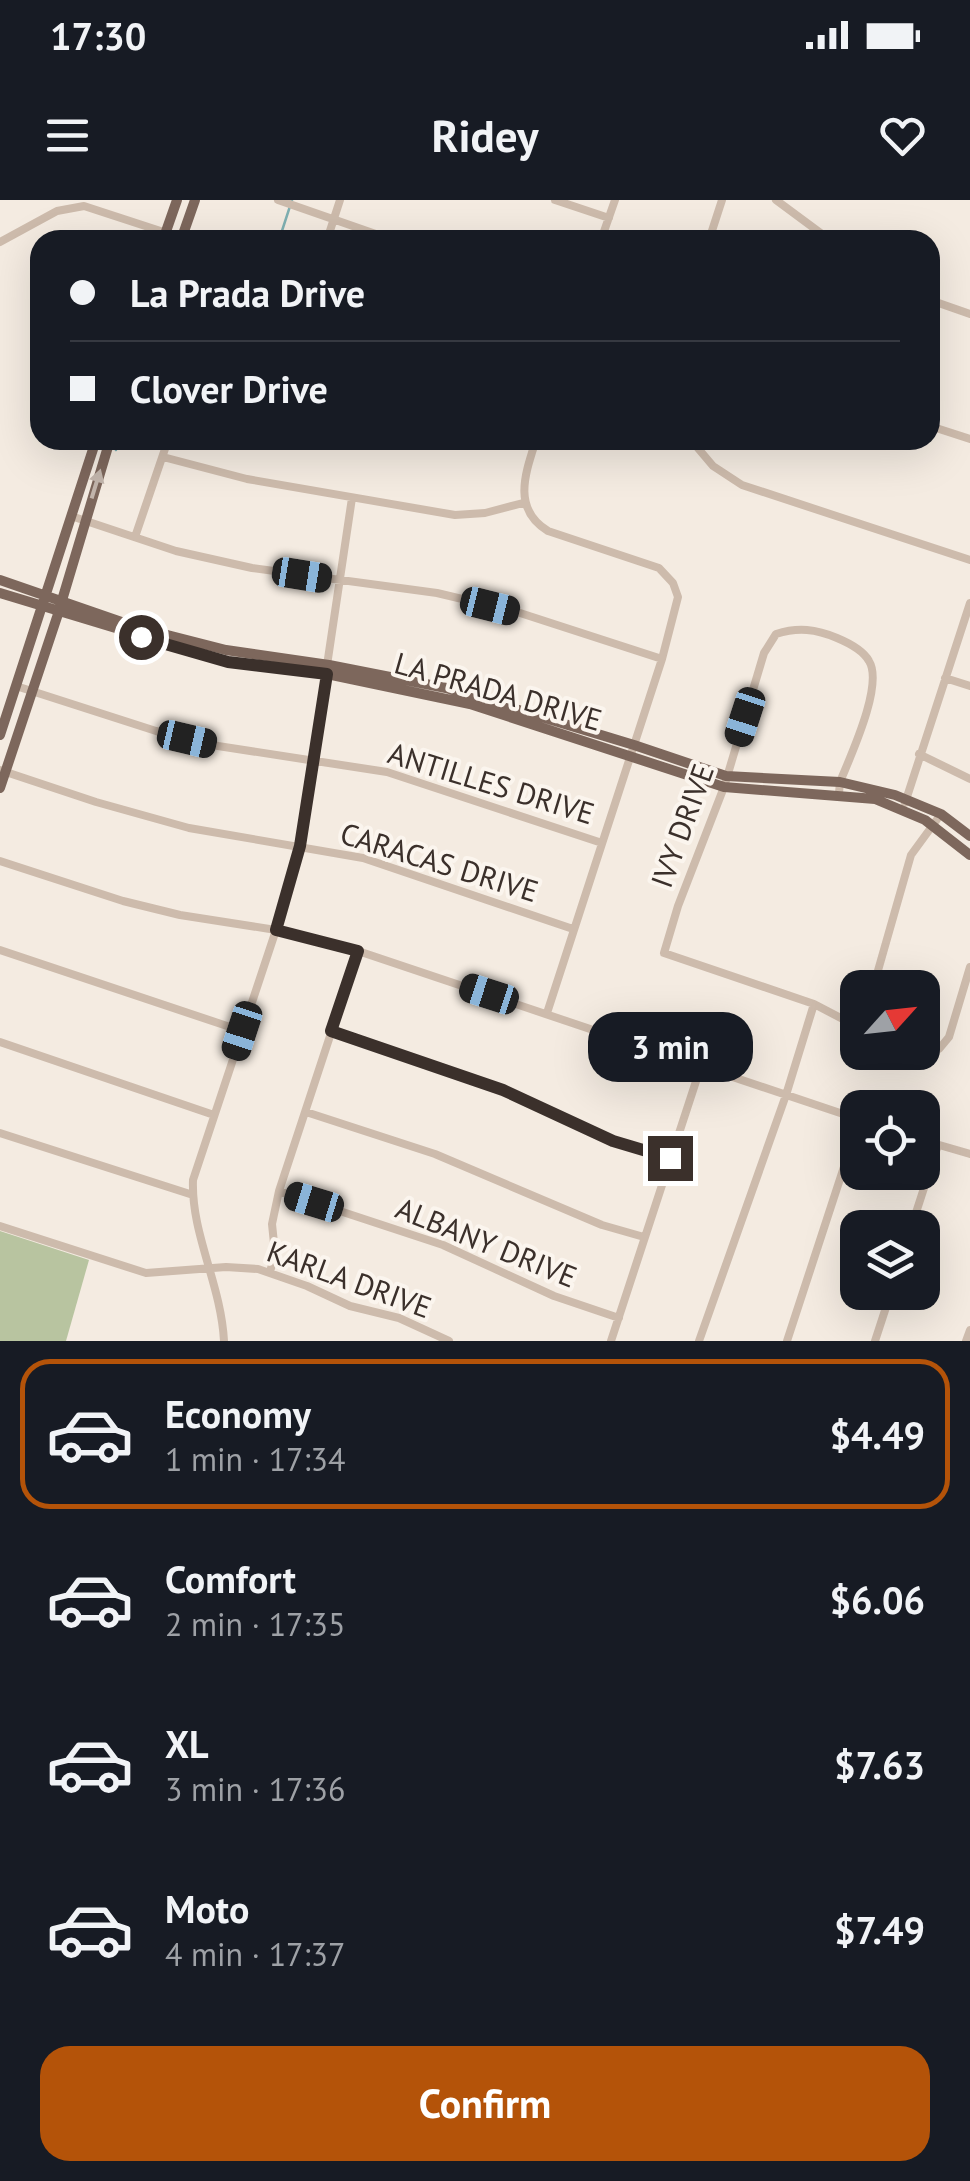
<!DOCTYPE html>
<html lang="en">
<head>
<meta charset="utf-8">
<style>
	:root { --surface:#171b24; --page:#20242c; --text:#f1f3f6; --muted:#9ea1a6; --line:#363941; --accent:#b45309 }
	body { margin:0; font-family:"PT Sans",sans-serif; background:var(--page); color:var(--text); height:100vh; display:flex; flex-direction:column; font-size:38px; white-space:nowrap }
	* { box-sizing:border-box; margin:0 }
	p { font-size:32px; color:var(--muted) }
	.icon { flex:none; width:55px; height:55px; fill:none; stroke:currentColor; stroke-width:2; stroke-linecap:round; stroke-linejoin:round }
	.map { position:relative; height:1141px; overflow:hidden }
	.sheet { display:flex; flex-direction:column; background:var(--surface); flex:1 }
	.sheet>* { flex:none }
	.top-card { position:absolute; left:30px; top:30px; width:910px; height:220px; border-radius:30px; box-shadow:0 10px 40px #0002; display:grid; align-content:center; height:220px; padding:0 40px; background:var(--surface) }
	.needle { width:65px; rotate:63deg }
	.fabs { position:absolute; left:840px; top:770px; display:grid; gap:20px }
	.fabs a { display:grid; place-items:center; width:100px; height:100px; border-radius:20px; background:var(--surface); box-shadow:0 10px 40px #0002; font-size:50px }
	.end { position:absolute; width:45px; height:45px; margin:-22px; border:12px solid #3b302b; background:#fff; box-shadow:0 0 0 5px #fff }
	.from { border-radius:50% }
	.bubble { position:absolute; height:70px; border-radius:30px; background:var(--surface); box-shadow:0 10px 40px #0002; font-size:32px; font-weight:700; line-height:70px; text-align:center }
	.car { position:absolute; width:30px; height:60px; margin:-30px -15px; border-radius:12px; box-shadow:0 0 8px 2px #0007; background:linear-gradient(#222 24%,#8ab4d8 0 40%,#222 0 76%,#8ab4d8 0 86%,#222 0) }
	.top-card b { display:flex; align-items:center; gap:35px; height:95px; font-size:38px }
	.top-card b+b { border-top:2px solid var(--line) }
	.top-card i { width:25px; height:25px; background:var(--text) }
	ul { padding:18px 0 0; list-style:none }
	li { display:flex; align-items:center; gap:30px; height:150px; margin:0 20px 15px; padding:0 20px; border:5px solid transparent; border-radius:30px }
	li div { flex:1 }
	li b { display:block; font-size:38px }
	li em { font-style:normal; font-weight:700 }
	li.active { border-color:var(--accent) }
	li>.icon { width:90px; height:90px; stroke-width:1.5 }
	.action { display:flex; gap:20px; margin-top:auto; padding:20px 40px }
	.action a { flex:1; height:115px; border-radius:30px; background:var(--accent); color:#fff; font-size:40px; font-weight:700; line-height:115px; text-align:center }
	.status { display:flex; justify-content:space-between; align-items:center; height:70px; padding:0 50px; background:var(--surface); direction:ltr }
	.status svg { height:28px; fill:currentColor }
	header { display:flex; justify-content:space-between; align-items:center; height:130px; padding:0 40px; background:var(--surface); font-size:45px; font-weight:700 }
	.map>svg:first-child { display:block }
	.green { fill:#b8c4a0 }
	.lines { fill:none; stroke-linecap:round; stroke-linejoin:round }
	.stream { stroke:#7fb0b2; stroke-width:2.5 }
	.minor { stroke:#cdbbac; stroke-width:8 }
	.major { stroke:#7d675c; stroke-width:10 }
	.oneway { fill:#c2b5ac }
	.route { stroke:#3b302b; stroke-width:12 }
	.labels { text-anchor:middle; stroke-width:8; stroke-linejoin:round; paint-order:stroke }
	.street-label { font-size:30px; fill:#3b302b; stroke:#fbf5ee }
</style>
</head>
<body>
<div class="status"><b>17:30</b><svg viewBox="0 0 49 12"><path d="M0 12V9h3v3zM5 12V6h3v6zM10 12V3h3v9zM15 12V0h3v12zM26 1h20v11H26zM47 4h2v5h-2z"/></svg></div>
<header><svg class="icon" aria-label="menu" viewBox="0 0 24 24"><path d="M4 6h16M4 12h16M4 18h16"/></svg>Ridey<svg class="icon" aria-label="heart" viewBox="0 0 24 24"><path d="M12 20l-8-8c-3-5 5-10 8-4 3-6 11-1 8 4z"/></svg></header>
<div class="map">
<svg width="970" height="1141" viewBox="0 0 970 1141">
	<rect width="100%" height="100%" fill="#f4ebe1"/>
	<path class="green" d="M 0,1031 L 89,1060 L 66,1141 L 0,1141 Z"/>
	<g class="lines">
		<path class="stream" d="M 279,40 L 292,0
			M 116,250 L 119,240"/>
		<path class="minor" d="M 278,0 L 393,40
			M 555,0 L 609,18
			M 776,0 L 830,40
			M 327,40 L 340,0
			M 601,40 L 615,0
			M 709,40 L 722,0
			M 0,42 L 57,11 L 84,6 L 182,38
			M 930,100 L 970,114
			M 930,226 L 970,239
			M 536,240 C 525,274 512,309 548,331 L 659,368 L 673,383 L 678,397 L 662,459 L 547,813
			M 587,240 C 610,244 630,247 653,240
			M 691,240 L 713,266 L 742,285 L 970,360
			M 163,257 L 247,279 L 455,315 L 485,313 L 523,303
			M 71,316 L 176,351 L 252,368 L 437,393 L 517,412 L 662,459
			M 135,337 L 168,240
			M 945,478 L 970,486
			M 16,486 L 156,531 L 218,546 L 387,572 L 602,643
			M 919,554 L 970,579
			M 0,570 L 96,602 L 189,628 L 363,658 L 573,729
			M 839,593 L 840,582 C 850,557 884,485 869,461 C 863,450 849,443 837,438 C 816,429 798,427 776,434 L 764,453 L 724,587 L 678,706 L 664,753 L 814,804 L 858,827
			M 905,603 L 970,403
			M 0,661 L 123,701 L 180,715 L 276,730 L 358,751 L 858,919
			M 0,750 L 242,831
			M 873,788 L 911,655 L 941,614
			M 331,831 L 503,890 L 613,941 L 670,958
			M 0,842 L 214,915
			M 922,847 L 939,849 L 949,837 L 970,767
			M 306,912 L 435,954 L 602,1025 L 644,1037
			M 0,933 L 193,995
			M 922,940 L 970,954
			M 279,991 L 443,1045 L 554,1096 L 619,1118
			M 0,1026 L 146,1073 L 226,1067 L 258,1069 L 307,1086 L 350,1106 L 399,1118 L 449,1141
			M 911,1028 L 938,945
			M 270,1072 L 275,1053 L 272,1024 L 279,991 L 358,751
			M 224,1141 C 221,1084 191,1034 193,980 L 276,730 L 300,646 L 352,298
			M 611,1141 L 701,866
			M 699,1141 L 786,895 L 814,804
			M 787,1141 L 858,924
			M 875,1141 L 891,1092
			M 966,1141 L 970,1130"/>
		<path class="major" d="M 163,40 L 177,0
			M 181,40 L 195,0
			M 0,380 L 136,427 L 226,450 L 329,465 L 446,488 L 634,545 L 726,576 L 840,582 L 895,595 L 941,614 L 970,636
			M 0,393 L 228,462 L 327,474 L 470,504 L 724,587 L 875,599 L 925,620 L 970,655
			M 0,535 L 96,240
			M 0,588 L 57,417 L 110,240"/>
	</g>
	<defs><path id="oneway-solid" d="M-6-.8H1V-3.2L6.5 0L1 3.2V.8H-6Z" transform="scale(2.5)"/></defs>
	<use class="oneway" href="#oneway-solid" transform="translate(96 284) rotate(-73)"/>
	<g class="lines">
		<path class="route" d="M 141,437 L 228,462 L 327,474 L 300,646 L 276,730 L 358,751 L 331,831 L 503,890 L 613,941 L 670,958"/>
	</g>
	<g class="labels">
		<g class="street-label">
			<text transform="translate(498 492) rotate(16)" y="10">LA PRADA DRIVE</text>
			<text transform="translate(491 584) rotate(17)" y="10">ANTILLES DRIVE</text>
			<text transform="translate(683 626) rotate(-70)" y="10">IVY DRIVE</text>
			<text transform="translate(439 663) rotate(17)" y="10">CARACAS DRIVE</text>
			<text transform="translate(486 1043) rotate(22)" y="10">ALBANY DRIVE</text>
			<text transform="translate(349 1080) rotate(20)" y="10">KARLA DRIVE</text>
		</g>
	</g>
</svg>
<div class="fabs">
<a><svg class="needle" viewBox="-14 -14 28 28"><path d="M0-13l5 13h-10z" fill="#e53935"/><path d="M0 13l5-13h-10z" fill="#9ea1a6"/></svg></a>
<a><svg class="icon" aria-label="locate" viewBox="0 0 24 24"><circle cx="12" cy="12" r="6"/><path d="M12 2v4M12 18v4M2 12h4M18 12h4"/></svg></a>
<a><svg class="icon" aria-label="layers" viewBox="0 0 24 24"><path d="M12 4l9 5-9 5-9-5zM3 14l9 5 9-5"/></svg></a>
</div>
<i class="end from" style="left:141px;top:437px"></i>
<i class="end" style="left:670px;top:958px"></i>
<div class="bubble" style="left:588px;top:812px;width:165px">3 min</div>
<i class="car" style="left:302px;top:375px;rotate:99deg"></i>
<i class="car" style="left:490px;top:406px;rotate:104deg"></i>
<i class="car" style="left:745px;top:517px;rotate:198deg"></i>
<i class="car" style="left:187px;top:539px;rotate:103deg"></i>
<i class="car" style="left:489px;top:794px;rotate:288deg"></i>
<i class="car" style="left:242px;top:831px;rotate:198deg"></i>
<i class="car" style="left:314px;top:1002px;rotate:287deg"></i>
<div class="top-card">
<b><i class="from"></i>La Prada Drive</b>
<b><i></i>Clover Drive</b>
</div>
</div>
<section class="sheet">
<ul>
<li class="active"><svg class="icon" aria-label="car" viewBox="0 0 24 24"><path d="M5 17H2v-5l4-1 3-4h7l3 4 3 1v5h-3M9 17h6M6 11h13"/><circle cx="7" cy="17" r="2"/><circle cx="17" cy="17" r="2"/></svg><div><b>Economy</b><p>1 min · 17:34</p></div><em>$4.49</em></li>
<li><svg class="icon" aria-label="car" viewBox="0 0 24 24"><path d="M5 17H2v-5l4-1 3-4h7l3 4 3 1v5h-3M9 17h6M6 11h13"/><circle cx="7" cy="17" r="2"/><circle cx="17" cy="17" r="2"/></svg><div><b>Comfort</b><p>2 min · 17:35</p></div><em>$6.06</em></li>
<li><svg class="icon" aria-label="car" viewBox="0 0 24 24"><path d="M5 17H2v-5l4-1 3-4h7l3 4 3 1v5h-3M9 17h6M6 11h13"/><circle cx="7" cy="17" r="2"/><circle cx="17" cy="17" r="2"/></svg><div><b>XL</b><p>3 min · 17:36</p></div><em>$7.63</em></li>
<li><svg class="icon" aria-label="car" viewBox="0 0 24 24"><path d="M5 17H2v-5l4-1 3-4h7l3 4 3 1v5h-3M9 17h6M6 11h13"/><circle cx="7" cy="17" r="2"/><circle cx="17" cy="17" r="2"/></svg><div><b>Moto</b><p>4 min · 17:37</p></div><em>$7.49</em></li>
</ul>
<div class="action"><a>Confirm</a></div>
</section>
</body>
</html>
